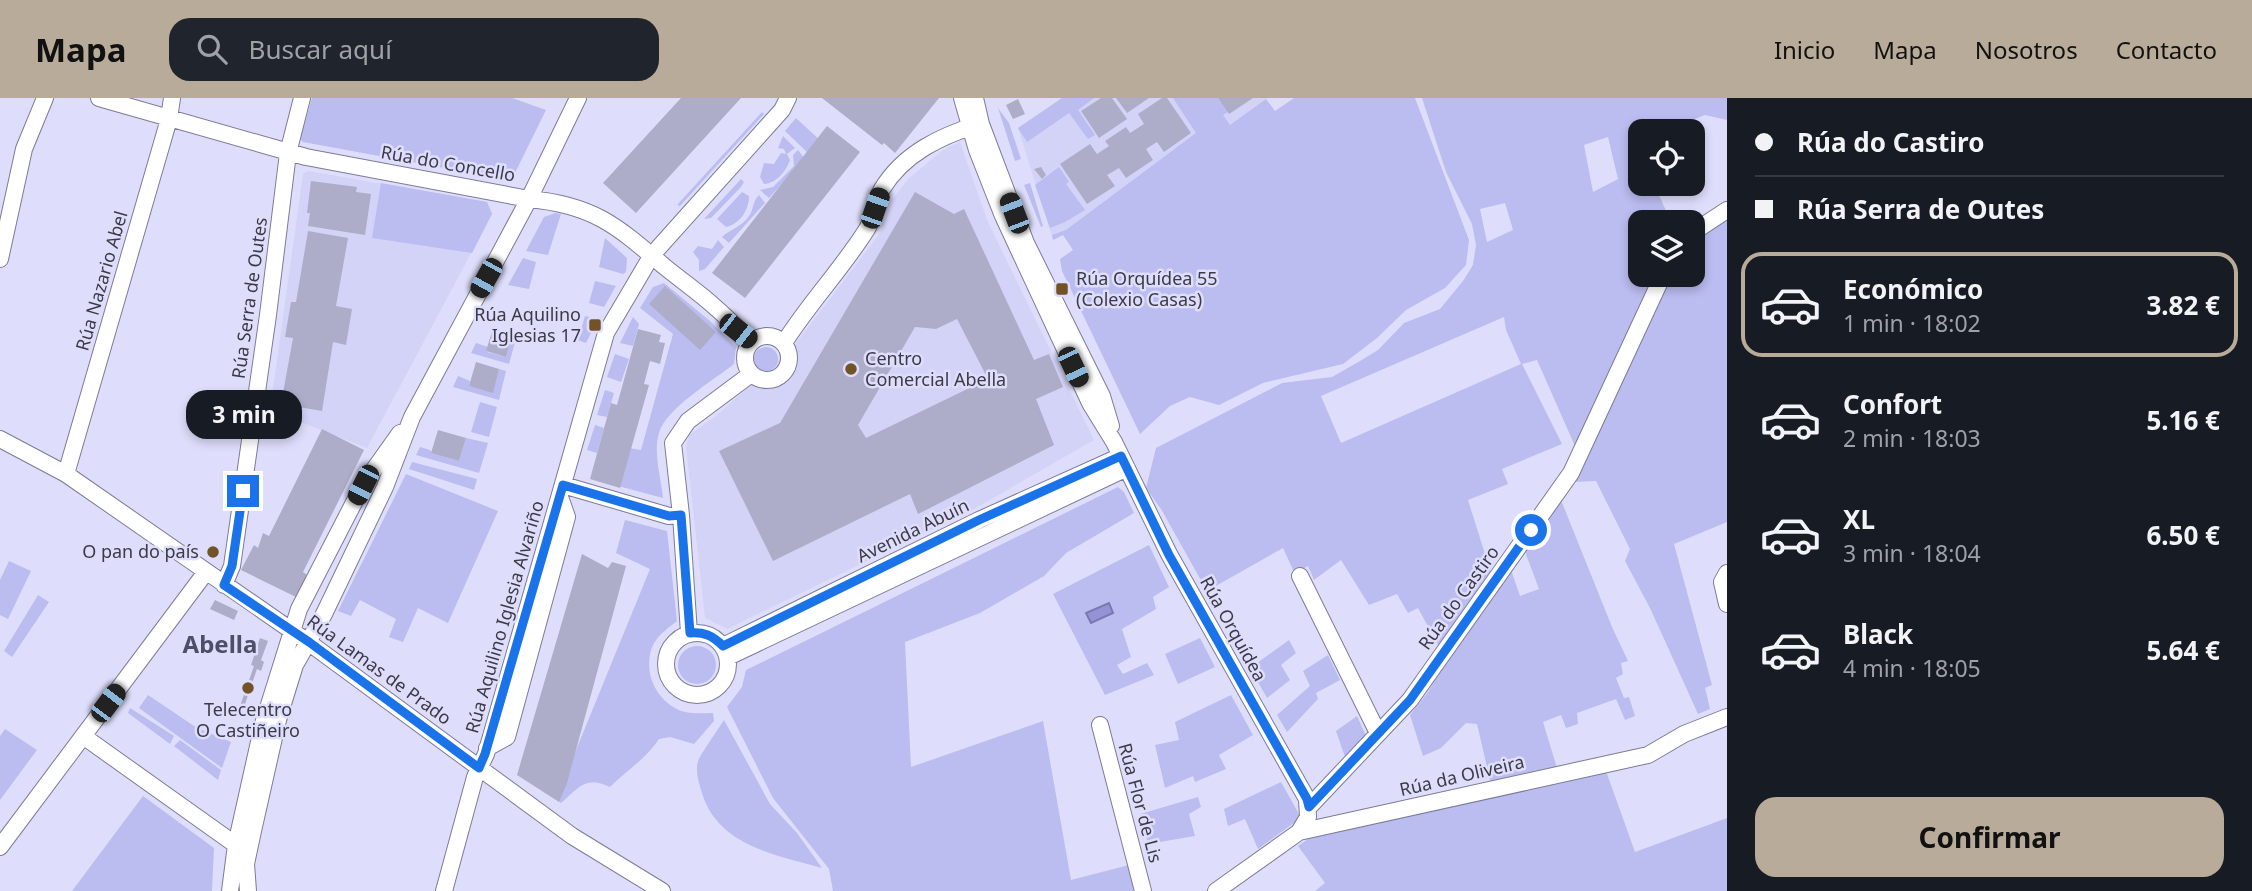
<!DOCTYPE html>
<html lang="es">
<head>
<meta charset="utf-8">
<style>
	:root { --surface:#171b24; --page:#20242c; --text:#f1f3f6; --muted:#9ea1a6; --line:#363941; --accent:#b8ab99 }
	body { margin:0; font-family:"Noto Sans",sans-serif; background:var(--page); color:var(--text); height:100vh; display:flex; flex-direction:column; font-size:26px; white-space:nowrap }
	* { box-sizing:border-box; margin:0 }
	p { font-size:23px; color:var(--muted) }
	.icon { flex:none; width:38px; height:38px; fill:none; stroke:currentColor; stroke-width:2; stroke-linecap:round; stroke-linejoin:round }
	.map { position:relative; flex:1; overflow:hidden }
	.details { display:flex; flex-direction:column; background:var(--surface); width:525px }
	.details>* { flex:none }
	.top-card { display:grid; align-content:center; height:154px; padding:0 28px; background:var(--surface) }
	.tools { position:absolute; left:1628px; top:21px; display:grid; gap:14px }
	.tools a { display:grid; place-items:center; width:77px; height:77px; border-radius:14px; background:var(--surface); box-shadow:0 4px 10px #0003; font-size:35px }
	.end { position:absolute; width:32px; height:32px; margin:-16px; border:9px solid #1a73e8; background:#fff; box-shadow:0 0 0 4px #fff }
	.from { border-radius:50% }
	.bubble { position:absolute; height:49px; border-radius:21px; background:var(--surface); box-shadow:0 4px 10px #0003; font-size:23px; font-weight:700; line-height:49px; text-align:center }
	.car { position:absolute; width:21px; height:42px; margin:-21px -10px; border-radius:9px; box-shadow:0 0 5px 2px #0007; background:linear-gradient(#222 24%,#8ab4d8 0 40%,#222 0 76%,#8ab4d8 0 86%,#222 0) }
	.top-card b { display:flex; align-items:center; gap:24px; height:66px; font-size:26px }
	.top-card b+b { border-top:2px solid var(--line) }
	.top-card i { width:18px; height:18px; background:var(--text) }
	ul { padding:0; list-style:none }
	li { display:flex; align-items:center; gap:21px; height:105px; margin:0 14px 10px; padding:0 14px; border:4px solid transparent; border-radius:21px }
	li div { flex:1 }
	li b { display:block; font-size:26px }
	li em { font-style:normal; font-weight:700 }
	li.on { border-color:var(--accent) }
	li>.icon { width:63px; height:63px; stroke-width:1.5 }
	.primary-button { display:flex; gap:14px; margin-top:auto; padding:14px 28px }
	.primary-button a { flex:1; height:80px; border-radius:21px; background:var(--accent); color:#111; font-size:28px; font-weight:700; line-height:80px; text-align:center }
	header { display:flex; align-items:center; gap:42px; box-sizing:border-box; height:98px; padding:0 35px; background:var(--accent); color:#111 }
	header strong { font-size:33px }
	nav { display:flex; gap:38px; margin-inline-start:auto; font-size:24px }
	.search { width:490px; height:63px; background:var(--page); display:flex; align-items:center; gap:18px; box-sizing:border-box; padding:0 24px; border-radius:21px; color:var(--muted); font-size:26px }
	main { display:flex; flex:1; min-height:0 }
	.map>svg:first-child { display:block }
	.built { fill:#d2d3f7 }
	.green { fill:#bbbcf0; fill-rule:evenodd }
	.water { fill:#9493d7; stroke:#7979ac; stroke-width:2 }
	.building { fill:#adadca; fill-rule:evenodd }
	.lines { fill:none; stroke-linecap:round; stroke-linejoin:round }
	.minor-casing { stroke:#7b7b96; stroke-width:18 }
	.minor { stroke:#fff; stroke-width:16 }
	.route { stroke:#1a73e8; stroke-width:9 }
	.poi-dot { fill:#725328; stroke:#dedefc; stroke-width:2.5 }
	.labels { text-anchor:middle; stroke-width:5; stroke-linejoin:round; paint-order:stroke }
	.street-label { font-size:18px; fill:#3b3b47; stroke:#dedefc }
	.poi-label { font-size:18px; fill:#3b3b47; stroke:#dedefc; text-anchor:start }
	.district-label { font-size:24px; font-weight:bold; fill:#4e4e67; stroke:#dedefc }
</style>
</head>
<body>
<header>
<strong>Mapa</strong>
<div class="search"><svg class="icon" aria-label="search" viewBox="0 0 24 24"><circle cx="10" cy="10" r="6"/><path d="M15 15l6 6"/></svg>Buscar aquí</div>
<nav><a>Inicio</a><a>Mapa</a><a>Nosotros</a><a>Contacto</a></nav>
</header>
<main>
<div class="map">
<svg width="1727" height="793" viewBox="0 0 1727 793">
	<rect width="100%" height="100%" fill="#dedefc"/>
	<path class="built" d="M 1062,0 L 1268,0 L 1069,145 L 1063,137 L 1053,142 L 1018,30 Z
		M 960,44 L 988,124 L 1094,342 L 974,411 L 727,531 L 705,520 L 686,349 L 689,337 L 717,317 L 793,249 L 880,135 L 892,102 L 908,81 L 943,52 Z
		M 308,73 L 487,104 L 492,116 L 367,350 L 270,312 L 303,76 Z"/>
	<path class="green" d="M 312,0 L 512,0 L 546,12 L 514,77 L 504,81 L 303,44 L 300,41 Z
		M 1062,0 L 1094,0 L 1078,12 L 1095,37 L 1088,41 L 1069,15 L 1027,44 L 1018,30 Z
		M 1173,0 L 1218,0 L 1228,14 L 1223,17 L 1230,27 L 1266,1 L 1275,13 L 1294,0 L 1415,0 L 1469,142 L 1466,167 L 1445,190 L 1406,212 L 1377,240 L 1343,266 L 1263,285 L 1219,307 L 1190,299 L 1170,308 L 1140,336 L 1062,173 L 1060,161 L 1073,152 L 1063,137 L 1053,142 L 1052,137 L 1066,132 L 1196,35 Z
		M 1422,0 L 1727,0 L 1727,22 L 1705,17 L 1692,22 L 1690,33 L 1640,33 L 1640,86 L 1654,86 L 1671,124 L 1640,124 L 1640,177 L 1661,177 L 1578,355 L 1537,262 L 1522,266 L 1562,346 L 1502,371 L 1508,386 L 1468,402 L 1492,478 L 1451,535 L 1438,547 L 1418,510 L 1408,515 L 1397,496 L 1369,507 L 1341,462 L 1314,482 L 1308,468 L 1295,476 L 1283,450 L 1207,493 L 1161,411 L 1146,390 L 1156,350 L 1282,285 L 1332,279 L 1360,263 L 1378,252 L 1404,225 L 1440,211 L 1463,183 L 1473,167 L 1476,147 L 1472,126 L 1446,74 ZM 1608,39 L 1618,81 L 1593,94 L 1584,47 ZM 1505,105 L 1513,132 L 1487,144 L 1480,111 ZM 1504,219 L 1506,232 L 1521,266 L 1341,345 L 1321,298 Z
		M 998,10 L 1009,25 L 1021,61 L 1015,63 Z
		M 762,14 L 764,16 L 680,108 L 677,107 Z
		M 796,20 L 822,44 L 810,57 L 785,33 Z
		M 783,38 L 795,50 L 787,56 L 790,62 C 786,73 777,85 764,86 L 760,79 L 764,65 L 774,66 L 781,55 L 786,56 L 784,51 L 778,50 Z
		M 798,52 L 805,61 L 769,100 L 760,92 L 773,89 L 794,68 L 793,57 Z
		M 1059,69 L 1069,84 L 1066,86 L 1085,112 L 1065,124 L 1050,130 L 1035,87 Z
		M 741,81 L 744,84 L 741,89 L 711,120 L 704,121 Z
		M 381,85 L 487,104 L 492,116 L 472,155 L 372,140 Z
		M 1030,85 L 1043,128 L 1041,129 L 1024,87 Z
		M 742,94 L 749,98 C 749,112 740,126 726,129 L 717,121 Z
		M 759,97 L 765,105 L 729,145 L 722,139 C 730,131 742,129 749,118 C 754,111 752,104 759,97 Z
		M 555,115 L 561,116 L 548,157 L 526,153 L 544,119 Z
		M 1727,118 L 1727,424 L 1674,446 L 1712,587 L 1705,590 L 1710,611 L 1698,616 L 1650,510 L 1625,463 L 1630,451 L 1596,383 L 1574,384 L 1668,177 L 1692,177 L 1692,141 Z
		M 605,140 L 627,160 L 626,174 L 623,176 L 599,169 Z
		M 718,142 L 724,149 L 705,171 L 699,173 L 699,162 L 693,154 L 698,148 L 712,151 Z
		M 523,160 L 536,164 L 529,191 L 508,187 Z
		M 595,183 L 616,188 L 604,209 L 589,205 Z
		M 664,185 L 710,223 L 736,249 L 734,266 C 714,282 666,310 659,335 C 653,354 661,380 663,400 L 618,388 L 629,350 L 641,352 L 673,236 L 640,210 L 653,189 Z
		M 585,218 L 598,221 L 586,245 L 578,242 Z
		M 633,219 L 639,226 L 633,248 L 620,245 Z
		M 513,236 L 517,237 L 509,266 L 471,255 L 476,245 L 488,249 L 487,254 L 506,259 Z
		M754 261a12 12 0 1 1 24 0a12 12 0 1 1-24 0Z
		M 615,256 L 629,261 L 621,284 L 607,279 Z
		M 499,271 L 506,273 L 499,302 L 453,289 L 458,278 L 470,283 L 469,288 L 492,294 Z
		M 605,292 L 614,295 L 607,319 L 597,317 Z
		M 480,304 L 497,309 L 489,339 L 471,334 Z
		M 595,327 L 604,330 L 597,355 L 587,352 Z
		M 466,340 L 488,345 L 479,375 L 416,357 L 420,349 L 430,352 L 432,355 L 459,363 Z
		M 412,364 L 477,381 L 474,392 L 409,371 Z
		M 406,376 L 498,413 L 448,525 L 418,510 L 403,544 L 389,539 L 396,521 L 360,502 L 351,518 L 338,513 Z
		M 1118,389 L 1124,394 L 1134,415 L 1066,455 L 1044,478 L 980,515 L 905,544 L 911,669 L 1043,623 L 1071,782 L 1129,767 L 1134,793 L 833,793 L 829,771 L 773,700 L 727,609 L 742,589 L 746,572 Z
		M 1561,402 L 1612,529 L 1628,563 L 1621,565 L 1623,576 L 1616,580 L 1624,600 L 1629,599 L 1635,618 L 1625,622 L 1616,601 L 1577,615 L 1578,626 L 1566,630 L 1561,617 L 1543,624 L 1557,670 L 1491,686 L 1477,626 L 1466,625 L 1441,650 L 1423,658 L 1410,617 L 1428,594 L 1455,546 L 1511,472 L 1520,498 L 1539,491 L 1524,451 Z
		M 625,422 L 667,433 L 677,523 C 668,530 658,537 653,547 C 643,570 653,598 675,610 C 686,617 701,615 713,615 L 714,623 L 694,646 L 670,639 L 659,641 C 646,661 627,672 610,689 C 586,677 579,689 561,705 L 556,701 L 650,471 L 616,455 Z
		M 1149,447 L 1169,489 L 1153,499 L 1156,511 L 1122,531 L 1131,559 L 1117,567 L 1123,576 L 1147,565 L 1154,577 L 1105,597 L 1053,496 Z
		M 9,463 L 31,473 L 8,521 L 0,517 L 0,482 Z
		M 38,497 L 49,504 L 12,559 L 4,553 Z
		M 1200,540 L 1215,569 L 1178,586 L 1165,556 Z
		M 1289,542 L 1296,555 L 1281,567 L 1290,582 L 1267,600 L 1250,570 Z
		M678 567a19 19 0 1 1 38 0a19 19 0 1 1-38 0Z
		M 1328,557 L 1340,582 L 1316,595 L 1318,601 L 1287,634 L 1277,617 L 1310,588 L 1303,573 Z
		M 148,597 L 197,630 L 231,644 L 222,670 L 139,610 Z
		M 1231,597 L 1253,637 L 1219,657 L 1226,671 L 1195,684 L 1193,678 L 1165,690 L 1155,647 L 1179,642 L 1175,624 Z
		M 130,610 L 174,638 L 170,646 L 128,615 Z
		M 1357,618 L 1366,638 L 1345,659 L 1336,633 Z
		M 724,622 L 770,706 L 797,735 L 822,770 C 776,757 718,748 702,695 C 699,685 695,674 698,663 C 700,657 719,630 724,622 Z
		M 5,631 L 37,652 L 0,702 L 0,638 Z
		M 180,642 L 221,672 L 218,682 L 174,648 Z
		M 1606,673 L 1635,754 L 1727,720 L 1727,793 L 1315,793 L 1325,785 L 1298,748 L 1308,741 Z
		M 1281,684 L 1299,716 L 1295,724 L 1258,751 L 1245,721 L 1228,728 L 1224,711 Z
		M 143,698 L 214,750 L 212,793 L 72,793 Z
		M 1198,699 L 1201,709 L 1189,716 L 1195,738 L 1148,746 L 1140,716 Z"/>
	<path class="water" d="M 1109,505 L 1113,515 L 1091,525 L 1086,515 Z"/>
	<path class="building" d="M 681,0 L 741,0 L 636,115 L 603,85 Z
		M 822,0 L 939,0 L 895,55 L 884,45 L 882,47 Z
		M 1101,0 L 1112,0 L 1127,21 L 1099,40 L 1081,13 Z
		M 1116,0 L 1149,0 L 1127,15 Z
		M 1162,0 L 1167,0 L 1191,35 L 1164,54 L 1157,44 L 1146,51 L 1153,62 L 1126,80 L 1119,70 L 1107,77 L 1115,88 L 1087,106 L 1060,66 L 1090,46 L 1097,56 L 1109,48 L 1105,43 L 1126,29 L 1130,35 L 1144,26 L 1138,16 Z
		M 1218,0 L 1253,0 L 1229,16 Z
		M 1018,1 L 1025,16 L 1013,21 L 1006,7 Z
		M 827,28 L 860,54 L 745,200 L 712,175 Z
		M 1041,69 L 1046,77 L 1042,81 L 1034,71 Z
		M 311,83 L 357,89 L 356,94 L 371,96 L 365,137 L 308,128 L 310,115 L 307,115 Z
		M 915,94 L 954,116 L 964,111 L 1034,262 L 1049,256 L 1063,289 L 1036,301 L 1054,347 L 918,416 L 910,396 L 773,463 L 719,353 L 780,325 ZM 957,221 L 988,281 L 866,340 L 858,327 L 915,229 L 936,231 Z
		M 308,133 L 348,140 L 336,208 L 352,211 L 346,247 L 333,244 L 322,313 L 281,306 L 293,240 L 285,239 L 291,204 L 296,204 Z
		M 665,188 L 716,234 L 700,252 L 649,206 Z
		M 493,230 L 513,236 L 506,259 L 486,253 Z
		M 638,231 L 661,237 L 659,244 L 665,245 L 660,266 L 650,263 L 644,286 L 649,287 L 620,390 L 590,381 L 611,305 L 617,307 Z
		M 476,264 L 499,271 L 493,295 L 469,288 Z
		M 322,331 L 364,352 L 303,474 L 307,477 L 296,499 L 241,472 L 254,447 L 258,450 L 263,435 L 269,438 Z
		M 438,332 L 466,340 L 459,363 L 431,355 Z
		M 582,456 L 608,470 L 612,464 L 626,468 L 567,685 L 559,704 L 517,677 Z
		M 215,502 L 238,513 L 234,522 L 210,511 Z
		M 260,540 L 268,543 L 261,562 L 264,564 L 261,573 L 257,571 L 244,609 L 240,608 L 254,568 L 251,567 Z"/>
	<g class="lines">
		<g class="minor-casing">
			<path id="minor" d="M 99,0 L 306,59 L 529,101 C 594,107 617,128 665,169 C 682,183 700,195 716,210 C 729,221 739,233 752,243
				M 962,0 L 977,52 L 1003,118 L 1090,305 L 1114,344 L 1169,456 L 1307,701 L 1308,719 L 1299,734
				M 975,0 L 981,26 L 1026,145 L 1102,298 L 1111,328
				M 1692,135 L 1727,112
				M 0,161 L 24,51 L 45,0
				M745 260a22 22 0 1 1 44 0a22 22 0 1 1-44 0Z
				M 784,245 C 809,205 842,171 867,131 C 874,119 875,103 882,91 C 904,55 941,38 979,26
				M 0,341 L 66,376 L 308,544 L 572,738 L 662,793
				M 66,376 L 169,21 L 172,0
				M 563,387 L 669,418 L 681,417
				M 1727,475 L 1722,484 L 1727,506
				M 1300,478 L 1378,635
				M 224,487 L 232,468 L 268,217 L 288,55 L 302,0
				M666 566a31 31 0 1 1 62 0a31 31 0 1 1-62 0Z
				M 689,535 L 681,417 L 673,345 L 688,323 L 751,276
				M 723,548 L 979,422 L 1121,358
				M 728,559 L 1127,370
				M 1100,627 L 1143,793
				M 90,643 L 236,747 L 243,749
				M 487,650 L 507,639 L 567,419 L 560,399
				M 1309,709 L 1410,602 L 1571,375 L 1663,177
				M 0,749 L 206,474
				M 230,793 L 236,747 L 263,626 L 299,511 L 363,387 L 400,335
				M 248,793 L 246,766 L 253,733 L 278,622 L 295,567 L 324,516 L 385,389 L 412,319 L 529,101 L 578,0
				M 444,793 L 475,679 L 486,656 L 606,235 L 652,157 L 782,12 L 788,0
				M 1216,793 L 1299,734 L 1648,657 L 1684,636 L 1727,619"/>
		</g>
		<use href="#minor" class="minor"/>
	</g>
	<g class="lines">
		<path class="route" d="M 243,393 L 232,468 L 224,487 L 309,544 L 479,670 L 485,656 L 563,387 L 669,418 L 681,417 L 690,535 C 704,534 712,537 723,548 L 979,422 L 1121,358 L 1169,457 L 1307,701 L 1309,709 L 1410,602 L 1531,432"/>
	</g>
	<g class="poi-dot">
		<rect x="1055" y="184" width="14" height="14" rx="3.5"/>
		<rect x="588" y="220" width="14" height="14" rx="3.5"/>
		<circle cx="851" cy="271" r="7"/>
		<circle cx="213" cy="454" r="7"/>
		<circle cx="248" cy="590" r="7"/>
	</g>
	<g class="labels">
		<g class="street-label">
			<text transform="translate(448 66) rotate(10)" y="6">Rúa do Concello</text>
			<text transform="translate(102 183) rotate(-74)" y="6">Rúa Nazario Abel</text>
			<text transform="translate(250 200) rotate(-82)" y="6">Rúa Serra de Outes</text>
			<text transform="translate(913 433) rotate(-26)" y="6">Avenida Abuín</text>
			<text transform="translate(1459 500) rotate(-54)" y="6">Rúa do Castiro</text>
			<text transform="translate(505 519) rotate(-74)" y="6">Rúa Aquilino Iglesia Alvariño</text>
			<text transform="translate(1233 531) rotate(61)" y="6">Rúa Orquídea</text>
			<text transform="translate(379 572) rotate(36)" y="6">Rúa Lamas de Prado</text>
			<text transform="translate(1462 678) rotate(-13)" y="6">Rúa da Oliveira</text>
			<text transform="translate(1140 705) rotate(75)" y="6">Rúa Flor de Lis</text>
		</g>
		<g class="poi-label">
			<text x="1076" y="187">Rúa Orquídea 55<tspan x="1076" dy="21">(Colexio Casas)</tspan></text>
			<text x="581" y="223" text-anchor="end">Rúa Aquilino<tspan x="581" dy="21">Iglesias 17</tspan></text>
			<text x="865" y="267">Centro<tspan x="865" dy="21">Comercial Abella</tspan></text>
			<text x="199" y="460" text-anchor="end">O pan do país</text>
			<text x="248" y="618" text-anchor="middle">Telecentro<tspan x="248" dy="21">O Castiñeiro</tspan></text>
		</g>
		<g class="district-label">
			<text x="220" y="555">Abella</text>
		</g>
	</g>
</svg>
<div class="tools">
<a><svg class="icon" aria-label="locate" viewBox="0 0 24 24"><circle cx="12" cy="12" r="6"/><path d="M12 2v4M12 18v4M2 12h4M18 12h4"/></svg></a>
<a><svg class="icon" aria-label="layers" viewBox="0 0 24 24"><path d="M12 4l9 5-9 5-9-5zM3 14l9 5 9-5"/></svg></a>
</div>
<i class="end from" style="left:1531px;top:432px"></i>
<i class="end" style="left:243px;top:393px"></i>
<div class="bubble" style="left:186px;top:292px;width:116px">3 min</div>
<i class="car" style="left:875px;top:110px;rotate:19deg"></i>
<i class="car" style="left:1014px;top:115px;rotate:339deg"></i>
<i class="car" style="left:486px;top:180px;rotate:209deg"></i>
<i class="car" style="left:738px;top:233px;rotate:128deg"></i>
<i class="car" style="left:1073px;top:269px;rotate:155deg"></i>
<i class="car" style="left:363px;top:387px;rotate:207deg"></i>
<i class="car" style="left:108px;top:605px;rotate:37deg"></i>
</div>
<section class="details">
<div class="top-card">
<b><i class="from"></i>Rúa do Castiro</b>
<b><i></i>Rúa Serra de Outes</b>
</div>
<ul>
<li class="on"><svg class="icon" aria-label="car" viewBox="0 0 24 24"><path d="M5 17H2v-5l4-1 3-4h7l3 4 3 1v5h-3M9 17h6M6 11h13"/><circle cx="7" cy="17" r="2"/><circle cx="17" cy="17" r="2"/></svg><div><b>Económico</b><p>1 min · 18:02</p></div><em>3.82 €</em></li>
<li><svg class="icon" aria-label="car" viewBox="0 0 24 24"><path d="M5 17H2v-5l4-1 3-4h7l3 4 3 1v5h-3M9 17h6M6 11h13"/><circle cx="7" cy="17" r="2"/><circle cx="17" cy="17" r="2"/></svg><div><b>Confort</b><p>2 min · 18:03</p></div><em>5.16 €</em></li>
<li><svg class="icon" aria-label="car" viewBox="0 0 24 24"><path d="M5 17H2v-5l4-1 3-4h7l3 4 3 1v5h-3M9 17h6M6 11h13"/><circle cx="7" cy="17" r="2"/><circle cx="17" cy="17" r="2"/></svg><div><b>XL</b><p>3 min · 18:04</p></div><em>6.50 €</em></li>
<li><svg class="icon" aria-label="car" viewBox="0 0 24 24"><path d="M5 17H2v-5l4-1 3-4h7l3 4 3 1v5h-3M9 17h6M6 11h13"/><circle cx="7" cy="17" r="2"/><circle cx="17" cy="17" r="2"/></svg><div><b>Black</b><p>4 min · 18:05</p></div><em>5.64 €</em></li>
</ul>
<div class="primary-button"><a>Confirmar</a></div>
</section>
</main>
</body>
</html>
